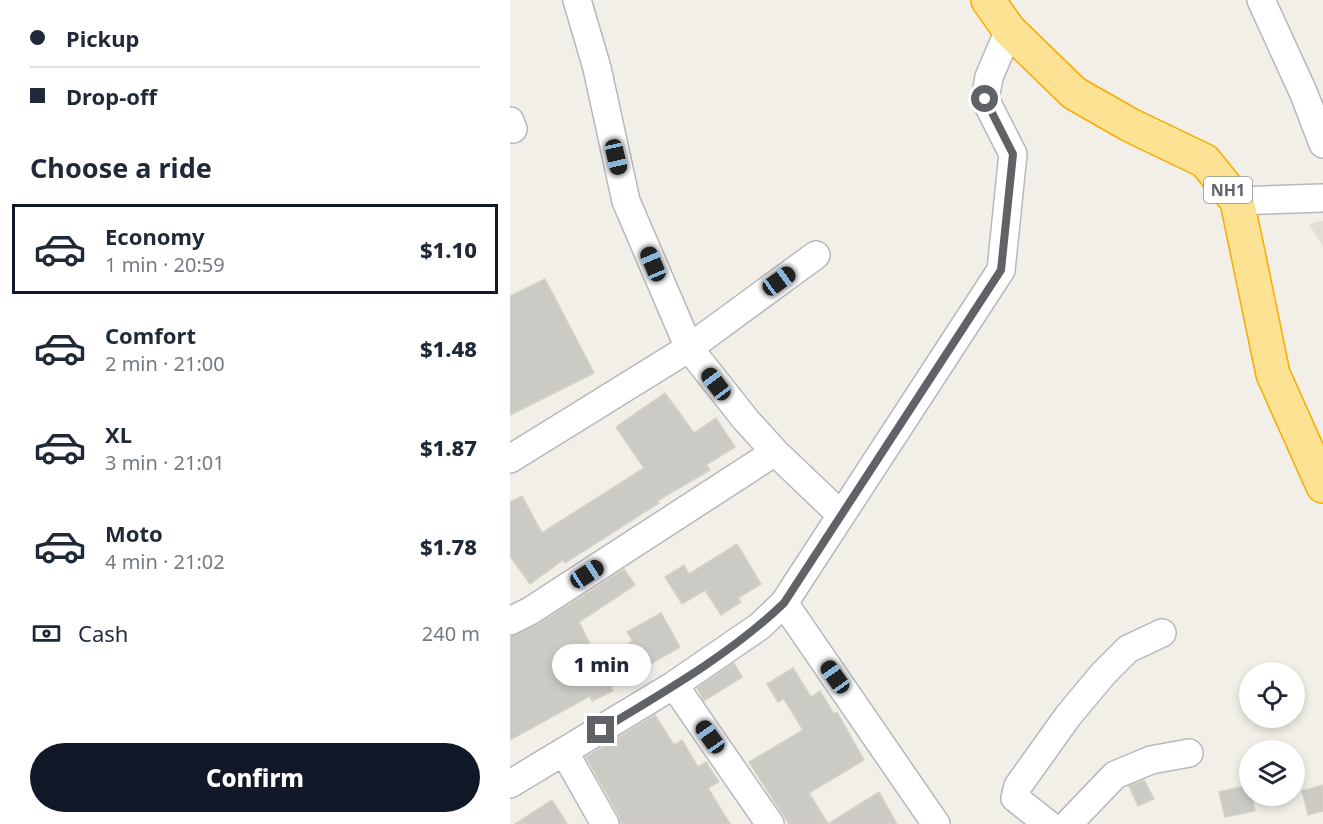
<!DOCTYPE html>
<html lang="en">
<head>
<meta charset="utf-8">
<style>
	:root { --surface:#fff; --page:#f2f2f3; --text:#1f2937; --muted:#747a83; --line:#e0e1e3; --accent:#111827 }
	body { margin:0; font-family:"Noto Sans",sans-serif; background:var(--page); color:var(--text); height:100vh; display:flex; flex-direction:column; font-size:22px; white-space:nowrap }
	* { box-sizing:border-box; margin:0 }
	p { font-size:20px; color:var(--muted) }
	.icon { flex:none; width:33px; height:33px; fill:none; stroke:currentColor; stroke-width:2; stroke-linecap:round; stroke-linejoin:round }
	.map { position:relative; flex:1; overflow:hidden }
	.details { display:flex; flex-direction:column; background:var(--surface); width:510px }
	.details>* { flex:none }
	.banner { display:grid; align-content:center; height:132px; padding:0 30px; background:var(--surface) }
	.tools { position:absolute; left:729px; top:662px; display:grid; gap:12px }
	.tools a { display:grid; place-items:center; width:66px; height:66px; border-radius:50%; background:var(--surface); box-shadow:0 3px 9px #0003; font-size:30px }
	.end { position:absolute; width:27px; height:27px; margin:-14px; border:8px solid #5f6368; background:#fff; box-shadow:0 0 0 3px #fff }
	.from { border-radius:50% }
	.bubble { position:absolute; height:42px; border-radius:21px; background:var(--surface); box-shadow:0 3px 9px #0003; font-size:20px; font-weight:800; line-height:42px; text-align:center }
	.car { position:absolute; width:18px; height:36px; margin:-18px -9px; border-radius:8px; box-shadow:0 0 4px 2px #0007; background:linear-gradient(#222 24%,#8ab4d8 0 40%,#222 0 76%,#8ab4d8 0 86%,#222 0) }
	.banner b { display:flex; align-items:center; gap:21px; height:57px; font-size:22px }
	.banner b+b { border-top:2px solid var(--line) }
	.banner i { width:15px; height:15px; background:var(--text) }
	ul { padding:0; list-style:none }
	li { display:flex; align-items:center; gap:18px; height:90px; margin:0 12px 9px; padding:0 18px; border:3px solid transparent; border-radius:0px }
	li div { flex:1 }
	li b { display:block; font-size:22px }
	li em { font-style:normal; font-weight:800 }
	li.selected { border-color:var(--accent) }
	li>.icon { width:54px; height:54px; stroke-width:1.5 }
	h2 { padding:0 30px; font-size:27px; line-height:72px }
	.pay { display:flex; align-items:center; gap:15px; height:66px; padding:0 30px; font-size:22px }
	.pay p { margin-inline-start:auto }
	.action { display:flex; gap:12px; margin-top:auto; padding:12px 30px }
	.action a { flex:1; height:69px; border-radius:36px; background:var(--accent); color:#fff; font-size:24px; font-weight:800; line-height:69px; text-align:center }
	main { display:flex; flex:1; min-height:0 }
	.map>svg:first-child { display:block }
	.education { fill:#e1ded6 }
	.building { fill:#cccac5; stroke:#d6d1c6; stroke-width:1.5 }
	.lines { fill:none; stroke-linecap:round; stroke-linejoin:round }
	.minor-casing { stroke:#b5b8bc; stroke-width:30 }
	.highway-casing { stroke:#f9ab00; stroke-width:36 }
	.minor { stroke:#fff; stroke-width:27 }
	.highway { stroke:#fde293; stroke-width:33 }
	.route { stroke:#5f6368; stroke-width:8 }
	.labels { text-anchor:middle; stroke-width:5; stroke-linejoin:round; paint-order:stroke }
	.shield { fill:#fff; stroke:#8f9295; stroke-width:1.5 }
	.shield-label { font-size:16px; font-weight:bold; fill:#5f6368 }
</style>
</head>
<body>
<main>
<section class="details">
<div class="banner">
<b><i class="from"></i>Pickup</b>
<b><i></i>Drop-off</b>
</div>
<h2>Choose a ride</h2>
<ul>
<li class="selected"><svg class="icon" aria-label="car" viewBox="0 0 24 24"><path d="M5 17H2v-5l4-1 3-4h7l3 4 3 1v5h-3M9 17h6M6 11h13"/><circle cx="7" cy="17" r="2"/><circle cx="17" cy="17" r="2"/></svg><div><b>Economy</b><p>1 min · 20:59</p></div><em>$1.10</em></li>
<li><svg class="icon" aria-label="car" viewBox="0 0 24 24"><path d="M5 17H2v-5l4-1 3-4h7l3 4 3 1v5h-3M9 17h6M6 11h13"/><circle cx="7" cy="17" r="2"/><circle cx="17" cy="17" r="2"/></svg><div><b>Comfort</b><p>2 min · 21:00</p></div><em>$1.48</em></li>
<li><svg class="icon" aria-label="car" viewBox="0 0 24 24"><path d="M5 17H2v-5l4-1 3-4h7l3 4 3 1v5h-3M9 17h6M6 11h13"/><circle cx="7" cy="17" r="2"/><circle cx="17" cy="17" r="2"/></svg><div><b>XL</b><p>3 min · 21:01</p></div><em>$1.87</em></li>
<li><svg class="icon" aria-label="car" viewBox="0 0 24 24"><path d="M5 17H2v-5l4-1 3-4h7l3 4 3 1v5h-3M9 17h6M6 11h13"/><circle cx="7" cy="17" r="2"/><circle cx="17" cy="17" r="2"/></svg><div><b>Moto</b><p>4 min · 21:02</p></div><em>$1.78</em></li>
</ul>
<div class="pay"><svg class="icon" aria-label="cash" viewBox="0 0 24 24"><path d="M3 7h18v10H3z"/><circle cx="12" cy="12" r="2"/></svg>Cash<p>240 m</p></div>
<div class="action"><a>Confirm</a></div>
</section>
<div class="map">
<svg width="813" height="824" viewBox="0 0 813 824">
	<rect width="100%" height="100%" fill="#f1efe8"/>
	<path class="education" d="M 813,221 L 813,247 L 799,224 Z"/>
	<path class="building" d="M 35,279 L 84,373 L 0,415 L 0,296 Z
		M 155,393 L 184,433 L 206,418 L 225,447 L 196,465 L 200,470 L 147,501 L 149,503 L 55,563 L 53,560 L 20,584 L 0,556 L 0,502 L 12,496 L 32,533 L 134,468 L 106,427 Z
		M 227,544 L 251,584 L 228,598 L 231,602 L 211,615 L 195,590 L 172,604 L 155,577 L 174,565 L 179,574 Z
		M 114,569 L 125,585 L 69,622 L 88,660 L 123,641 L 117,632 L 151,613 L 170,647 L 101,687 L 103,691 L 82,701 L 80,696 L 0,740 L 0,637 L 29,624 Z
		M 224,663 L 232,677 L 194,701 L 187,688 Z
		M 283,668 L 301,697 L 310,691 L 324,714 L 327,712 L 354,760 L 299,793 L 318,824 L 369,792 L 387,824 L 279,824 L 239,762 L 293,730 L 274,699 L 268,702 L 257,684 Z
		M 145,715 L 164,745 L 172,740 L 188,767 L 196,762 L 209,782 L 198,788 L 220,824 L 111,824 L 109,816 L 76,757 Z
		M 634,780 L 644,799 L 628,806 L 619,786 Z
		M 739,785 L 740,795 L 741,795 L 745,811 L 715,817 L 709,792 Z
		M 813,785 L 813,811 L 798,815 L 792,791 Z
		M 42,800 L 57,824 L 5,824 Z"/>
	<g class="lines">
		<g class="minor-casing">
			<path id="minor" d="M 67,0 L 87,68 L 116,201 L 179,348 L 236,420 L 265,452 L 331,515
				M 751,0 L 794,94 L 813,144
				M 0,121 L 3,129
				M 727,201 L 813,198
				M 0,459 L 179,348 L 306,255
				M 274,603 L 426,824
				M 0,621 L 20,611 L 265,452
				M 164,685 L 260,824
				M 55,753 L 95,824
				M 0,784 L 164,685 L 250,626 L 274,603 L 491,270 L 503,154 L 475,99 L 479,77 L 499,30
				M 538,824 L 505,798 L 508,786 L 558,716 L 593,674 L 618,649 L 652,633
				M 558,824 L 605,775 L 641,760 L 679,753"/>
		</g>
		<g class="highway-casing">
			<path id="highway" d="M 478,0 L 499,30 L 564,93 L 620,125 L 695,161 L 727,201 L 763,374 L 813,486"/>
		</g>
		<use href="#minor" class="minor"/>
		<use href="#highway" class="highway"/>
	</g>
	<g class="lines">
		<path class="route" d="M 91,730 C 154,692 221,654 274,603 L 491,270 L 503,154 L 475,99"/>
	</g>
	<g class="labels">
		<rect class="shield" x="694" y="177" width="48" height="26" rx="4.5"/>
		<g class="shield-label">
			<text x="718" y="196">NH1</text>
		</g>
	</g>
</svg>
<div class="tools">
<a><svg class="icon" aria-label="locate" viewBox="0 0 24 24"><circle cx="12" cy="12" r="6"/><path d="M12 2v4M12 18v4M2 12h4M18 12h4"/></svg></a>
<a><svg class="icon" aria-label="layers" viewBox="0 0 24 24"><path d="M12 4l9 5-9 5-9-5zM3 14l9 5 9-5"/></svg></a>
</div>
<i class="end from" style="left:475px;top:99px"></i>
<i class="end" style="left:91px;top:730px"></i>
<div class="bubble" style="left:42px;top:644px;width:99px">1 min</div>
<i class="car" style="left:106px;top:157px;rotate:167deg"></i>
<i class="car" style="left:143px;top:264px;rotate:337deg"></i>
<i class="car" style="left:269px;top:281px;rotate:54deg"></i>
<i class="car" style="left:206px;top:384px;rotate:323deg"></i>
<i class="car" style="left:77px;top:574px;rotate:57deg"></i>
<i class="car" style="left:325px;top:677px;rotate:325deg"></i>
<i class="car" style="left:200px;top:737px;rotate:325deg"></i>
</div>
</main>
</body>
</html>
